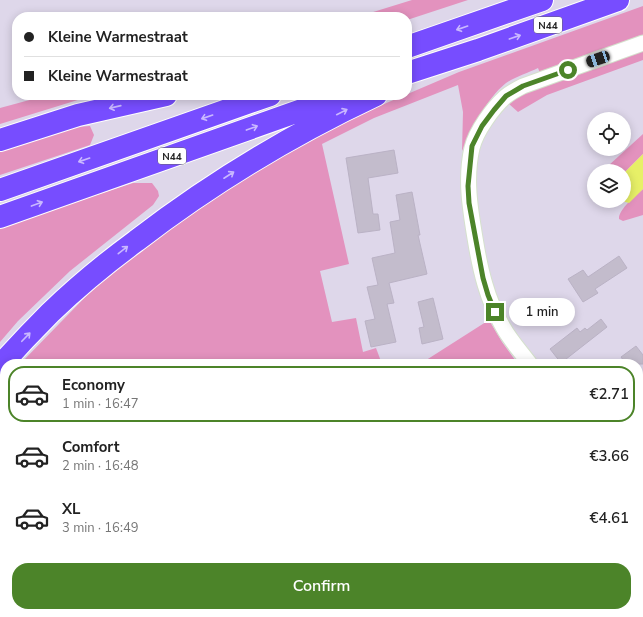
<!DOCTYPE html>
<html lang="en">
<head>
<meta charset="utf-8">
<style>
	:root { --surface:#fff; --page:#f6f6f6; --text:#222; --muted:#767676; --line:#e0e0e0; --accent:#4c8429 }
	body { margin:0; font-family:"Nunito Sans",sans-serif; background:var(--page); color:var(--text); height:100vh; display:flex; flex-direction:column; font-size:15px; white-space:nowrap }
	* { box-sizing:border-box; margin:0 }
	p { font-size:13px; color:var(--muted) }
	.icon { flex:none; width:22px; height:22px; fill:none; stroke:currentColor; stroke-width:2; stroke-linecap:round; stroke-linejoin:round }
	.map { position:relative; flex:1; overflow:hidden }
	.details { position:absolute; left:0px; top:359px; width:643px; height:258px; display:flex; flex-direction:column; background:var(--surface); border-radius:16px 16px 0 0; box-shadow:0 2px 10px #0003 }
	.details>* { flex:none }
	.banner { position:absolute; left:12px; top:12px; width:400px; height:88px; border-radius:16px; box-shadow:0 2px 10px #0003; display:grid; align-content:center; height:88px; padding:0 12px; background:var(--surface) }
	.controls { position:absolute; left:587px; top:112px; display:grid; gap:8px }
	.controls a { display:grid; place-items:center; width:44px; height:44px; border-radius:50%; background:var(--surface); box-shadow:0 2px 10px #0003; font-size:20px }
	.end { position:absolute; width:18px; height:18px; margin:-9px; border:5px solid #4c8429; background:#fff; box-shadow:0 0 0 2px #fff }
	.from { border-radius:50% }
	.bubble { position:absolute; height:28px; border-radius:14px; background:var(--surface); box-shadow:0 2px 10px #0003; font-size:13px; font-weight:600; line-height:28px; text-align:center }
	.car { position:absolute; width:12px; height:24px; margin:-12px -6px; border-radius:5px; box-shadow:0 0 3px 1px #0007; background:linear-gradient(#222 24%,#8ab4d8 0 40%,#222 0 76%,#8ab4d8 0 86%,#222 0) }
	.banner b { display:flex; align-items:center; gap:14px; height:38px; font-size:15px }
	.banner b+b { border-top:1px solid var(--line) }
	.banner i { width:10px; height:10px; background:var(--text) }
	ul { padding:7px 0 0; list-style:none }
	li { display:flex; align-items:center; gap:12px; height:56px; margin:0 8px 6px; padding:0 4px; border:2px solid transparent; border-radius:16px }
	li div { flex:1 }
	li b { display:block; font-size:15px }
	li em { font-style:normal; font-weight:600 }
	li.selected { border-color:var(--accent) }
	li>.icon { width:36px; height:36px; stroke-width:1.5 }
	.cta { display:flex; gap:8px; margin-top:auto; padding:8px 12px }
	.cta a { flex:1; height:46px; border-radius:16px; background:var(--accent); color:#fff; font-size:16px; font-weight:600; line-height:46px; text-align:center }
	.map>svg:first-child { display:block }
	.green { fill:#e392be }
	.water { fill:#e7f067 }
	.building { fill:#c3bccc; stroke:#bab2c5 }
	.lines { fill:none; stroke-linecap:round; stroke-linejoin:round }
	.street-casing { stroke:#d5e1cd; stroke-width:17 }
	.highway-casing { stroke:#fff; stroke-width:24 }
	.street { stroke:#fff; stroke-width:15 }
	.highway { stroke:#774dff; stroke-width:22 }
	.oneway { stroke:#c9b8ff }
	.route { stroke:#4c8429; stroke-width:5 }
	.labels { text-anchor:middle; stroke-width:3; stroke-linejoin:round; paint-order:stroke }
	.shield { fill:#fff; stroke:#686868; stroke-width:1 }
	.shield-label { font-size:10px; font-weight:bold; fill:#272727 }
</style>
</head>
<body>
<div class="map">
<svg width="643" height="617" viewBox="0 0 643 617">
	<rect width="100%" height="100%" fill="#ded7ea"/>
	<path class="green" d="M 412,0 L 468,0 L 407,20 L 407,17 L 357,17 Z
		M 643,6 L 643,36 L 540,73 L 538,68 C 528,73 515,77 506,83 C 486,99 473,128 462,151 L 463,112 L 458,85 L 374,118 L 322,144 L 349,264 L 320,271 L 332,322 L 356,318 L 363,352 L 376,348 L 382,364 L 20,364 L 97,285 L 162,232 L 257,168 L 356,116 L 459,72 Z
		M 643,49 L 643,60 L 547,95 L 518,112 L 509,104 L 522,92 Z
		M 48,95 L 99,95 L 81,99 L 0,124 L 0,108 Z
		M 90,126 L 94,135 L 90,145 L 0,175 L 0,152 L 75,127 Z
		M 643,134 L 643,154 L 624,173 L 624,171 L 611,171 L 608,166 Z
		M 133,183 L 152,183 L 158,191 L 159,196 L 153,205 L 70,271 L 18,321 L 0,342 L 0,227 Z
		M 643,189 L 643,215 L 623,221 L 619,219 C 618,210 636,195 643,189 Z
		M 489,320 L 502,342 L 518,364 L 420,364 Z
		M 0,398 L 5,402 L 5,525 L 0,528 Z
		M 643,540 L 643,609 L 634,617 L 612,617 L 608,612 L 638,612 L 638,546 Z
		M 81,612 L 119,612 L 116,617 L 84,617 Z
		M 520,612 L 561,612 L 554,617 L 524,617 Z"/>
	<path class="water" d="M 643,154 L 643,189 L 629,203 L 622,201 L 624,201 L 624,173 Z"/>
	<path class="building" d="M 394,150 L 398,173 L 368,178 L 373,214 L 378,214 L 380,230 L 358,233 L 346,158 Z
		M 412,192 L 420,235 L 418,235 L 427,274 L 389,283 L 394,303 L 387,304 L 396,342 L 371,347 L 365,321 L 375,319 L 367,287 L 378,285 L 372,258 L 395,253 L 390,222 L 400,220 L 396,195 Z
		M 619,256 L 627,268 L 595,289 L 598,293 L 583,302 L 568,279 L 583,270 L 588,277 Z
		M 433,298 L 443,339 L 422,344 L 419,328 L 424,327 L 418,302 Z
		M 601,319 L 607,327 L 561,363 L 550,349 L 577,328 L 580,332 L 585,328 L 587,330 Z
		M 636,346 L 643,355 L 643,364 L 626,364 L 621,357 Z"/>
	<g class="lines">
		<g class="street-casing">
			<path id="street" d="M 530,364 C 521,352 510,340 503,327 C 487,300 480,269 475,238 C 470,208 465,178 472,148 C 476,131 493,108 505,97 C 510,93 517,89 523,86 L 643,43
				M 638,500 L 643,504
				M 638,535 L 643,528
				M 566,617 L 572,612"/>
		</g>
		<g class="highway-casing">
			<path id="highway" d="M 407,47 L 542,0
				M 407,73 L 478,50 L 618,0
				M 0,140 L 78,115 L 166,95
				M 0,190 L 270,95
				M 0,217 L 344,95
				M 0,366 C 16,348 33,330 50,313 C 77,287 106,263 136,241 C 210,184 291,135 376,95"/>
		</g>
		<use href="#street" class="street"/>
		<use href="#highway" class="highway"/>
	</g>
	<defs><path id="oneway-shaft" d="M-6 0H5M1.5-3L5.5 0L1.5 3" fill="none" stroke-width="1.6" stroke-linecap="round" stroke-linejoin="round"/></defs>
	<g class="oneway">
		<use href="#oneway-shaft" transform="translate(462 28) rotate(161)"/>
		<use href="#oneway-shaft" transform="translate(515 37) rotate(-19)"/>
		<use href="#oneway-shaft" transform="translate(115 107) rotate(167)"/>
		<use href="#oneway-shaft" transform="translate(342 112) rotate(-27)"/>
		<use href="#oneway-shaft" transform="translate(207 117) rotate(161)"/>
		<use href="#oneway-shaft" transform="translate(252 128) rotate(-20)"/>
		<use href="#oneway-shaft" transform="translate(84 160) rotate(161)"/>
		<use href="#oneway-shaft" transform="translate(229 175) rotate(-33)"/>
		<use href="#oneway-shaft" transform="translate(37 204) rotate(-20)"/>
		<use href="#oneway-shaft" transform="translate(123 250) rotate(-38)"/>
		<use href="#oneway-shaft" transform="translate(26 337) rotate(-46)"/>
	</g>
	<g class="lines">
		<path class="route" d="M 495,312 L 488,295 L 483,278 L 469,203 L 468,186 L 472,146 L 482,126 L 494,110 L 506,96 L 523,86 L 568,70"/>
	</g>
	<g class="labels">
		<g class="shield">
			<rect x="534" y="17" width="28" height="16" rx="3"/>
			<rect x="158" y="148" width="28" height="16" rx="3"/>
		</g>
		<g class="shield-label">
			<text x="548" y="29">N44</text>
			<text x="172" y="160">N44</text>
		</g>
	</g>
</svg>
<div class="controls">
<a><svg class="icon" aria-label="locate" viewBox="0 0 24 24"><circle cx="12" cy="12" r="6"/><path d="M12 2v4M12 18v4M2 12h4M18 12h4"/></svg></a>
<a><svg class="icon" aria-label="layers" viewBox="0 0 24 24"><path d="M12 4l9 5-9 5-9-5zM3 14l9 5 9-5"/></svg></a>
</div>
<i class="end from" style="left:568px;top:70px"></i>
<i class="end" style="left:495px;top:312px"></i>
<div class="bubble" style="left:509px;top:298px;width:66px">1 min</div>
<i class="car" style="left:598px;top:59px;rotate:251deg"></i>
<div class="banner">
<b><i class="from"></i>Kleine Warmestraat</b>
<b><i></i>Kleine Warmestraat</b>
</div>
<section class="details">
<ul>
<li class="selected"><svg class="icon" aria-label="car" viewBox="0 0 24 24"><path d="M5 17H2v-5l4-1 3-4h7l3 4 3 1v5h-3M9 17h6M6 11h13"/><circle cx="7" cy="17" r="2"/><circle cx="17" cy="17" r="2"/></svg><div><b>Economy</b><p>1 min · 16:47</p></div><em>€2.71</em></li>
<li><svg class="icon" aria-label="car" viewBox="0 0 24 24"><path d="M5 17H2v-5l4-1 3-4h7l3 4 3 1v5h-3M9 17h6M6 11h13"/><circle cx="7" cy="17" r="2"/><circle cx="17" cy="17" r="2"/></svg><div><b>Comfort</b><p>2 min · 16:48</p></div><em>€3.66</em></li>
<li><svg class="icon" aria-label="car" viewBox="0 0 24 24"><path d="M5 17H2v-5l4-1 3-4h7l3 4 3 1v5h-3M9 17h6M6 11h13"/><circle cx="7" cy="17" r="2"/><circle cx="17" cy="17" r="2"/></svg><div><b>XL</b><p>3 min · 16:49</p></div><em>€4.61</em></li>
</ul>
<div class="cta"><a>Confirm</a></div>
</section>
</div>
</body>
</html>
